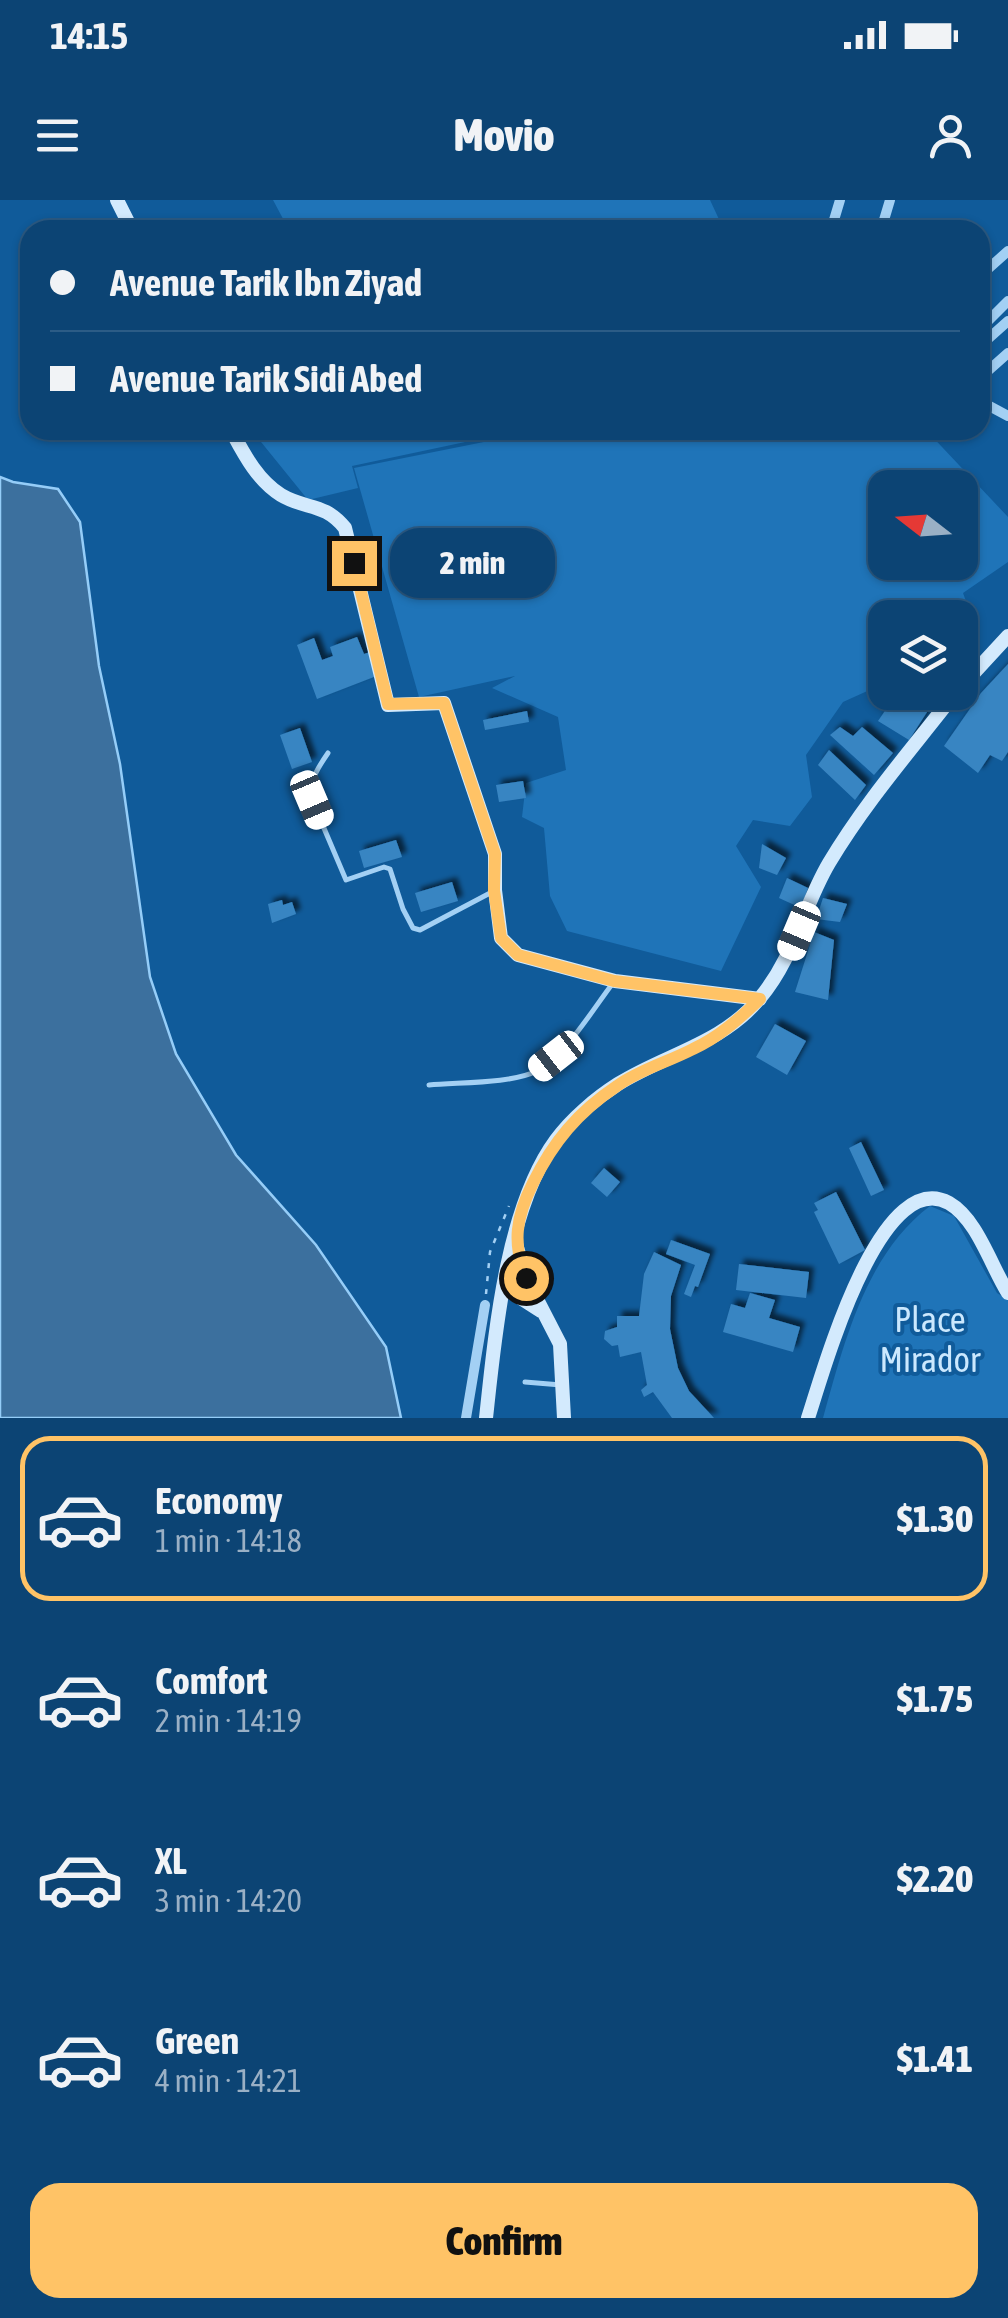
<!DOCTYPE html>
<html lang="en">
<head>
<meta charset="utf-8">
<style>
	:root { --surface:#0c4474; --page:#154b79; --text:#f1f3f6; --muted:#9ab0c5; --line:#2c5c86; --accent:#ffc366 }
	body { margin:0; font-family:"Asap Condensed",sans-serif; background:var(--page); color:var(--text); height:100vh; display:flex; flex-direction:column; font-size:38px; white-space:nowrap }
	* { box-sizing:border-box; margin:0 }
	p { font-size:32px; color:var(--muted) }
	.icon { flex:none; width:55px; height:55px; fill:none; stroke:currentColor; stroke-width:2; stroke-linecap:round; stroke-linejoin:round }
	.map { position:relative; height:1218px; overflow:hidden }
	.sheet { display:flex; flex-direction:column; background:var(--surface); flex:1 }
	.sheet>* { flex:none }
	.banner { position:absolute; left:20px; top:20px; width:970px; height:220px; border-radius:30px; box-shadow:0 2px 8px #0004,0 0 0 2px var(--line); display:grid; align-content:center; height:220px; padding:0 30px; background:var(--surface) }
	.needle { width:65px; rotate:287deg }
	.buttons { position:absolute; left:868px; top:270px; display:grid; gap:20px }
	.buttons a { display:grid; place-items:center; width:110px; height:110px; border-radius:20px; background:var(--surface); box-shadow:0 2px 8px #0004,0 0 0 2px var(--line); font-size:50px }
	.end { position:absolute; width:45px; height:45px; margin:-22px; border:12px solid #ffc366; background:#111; box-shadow:0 0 0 5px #111 }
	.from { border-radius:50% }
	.bubble { position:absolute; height:70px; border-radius:30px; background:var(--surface); box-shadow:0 2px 8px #0004,0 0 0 2px var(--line); font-size:32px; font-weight:800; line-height:70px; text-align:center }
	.car { position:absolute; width:30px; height:60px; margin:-30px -15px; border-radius:12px; box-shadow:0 0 8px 2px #0007; background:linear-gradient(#fff 24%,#345 0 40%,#fff 0 76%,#345 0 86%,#fff 0) }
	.banner b { display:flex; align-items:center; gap:35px; height:95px; font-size:38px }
	.banner b+b { border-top:2px solid var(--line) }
	.banner i { width:25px; height:25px; background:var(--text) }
	ul { padding:18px 0 0; list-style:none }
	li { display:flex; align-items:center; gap:30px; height:165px; margin:0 20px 15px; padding:0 10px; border:5px solid transparent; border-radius:30px }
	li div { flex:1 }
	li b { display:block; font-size:38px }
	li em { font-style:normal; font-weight:800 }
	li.active { border-color:var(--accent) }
	li>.icon { width:90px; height:90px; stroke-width:1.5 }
	.action { display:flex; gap:20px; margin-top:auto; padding:20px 30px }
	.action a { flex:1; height:115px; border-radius:30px; background:var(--accent); color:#111; font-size:40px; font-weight:800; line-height:115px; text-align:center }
	.status { display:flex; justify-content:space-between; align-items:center; height:70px; padding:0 50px; background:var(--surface); direction:ltr }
	.status svg { height:28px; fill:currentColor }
	header { display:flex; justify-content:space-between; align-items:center; height:130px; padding:0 30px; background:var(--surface); font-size:45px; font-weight:800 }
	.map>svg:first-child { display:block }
	.green { fill:#1f74b8; fill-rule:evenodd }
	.water { fill:#3c709e; stroke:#95cdf8; stroke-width:2.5 }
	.building { fill:#3985c2; filter:url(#shadow) }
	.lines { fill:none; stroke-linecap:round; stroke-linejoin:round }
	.path { stroke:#a3d0f4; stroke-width:2.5; stroke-dasharray:5 8; stroke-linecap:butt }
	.lane { stroke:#a3d0f4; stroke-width:5 }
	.street { stroke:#a3d0f4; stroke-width:10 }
	.secondary { stroke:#d3eafd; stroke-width:14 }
	.route { stroke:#ffc366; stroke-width:12 }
	.labels { text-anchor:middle; stroke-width:8; stroke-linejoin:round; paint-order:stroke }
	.park-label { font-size:35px; fill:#cbe8fe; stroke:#105b9a }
</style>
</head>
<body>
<div class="status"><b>14:15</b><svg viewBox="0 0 49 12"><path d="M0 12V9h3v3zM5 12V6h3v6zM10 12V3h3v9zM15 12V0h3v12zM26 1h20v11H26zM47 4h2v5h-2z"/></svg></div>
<header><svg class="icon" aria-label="menu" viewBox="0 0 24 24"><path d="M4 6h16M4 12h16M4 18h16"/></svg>Movio<svg class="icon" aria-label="person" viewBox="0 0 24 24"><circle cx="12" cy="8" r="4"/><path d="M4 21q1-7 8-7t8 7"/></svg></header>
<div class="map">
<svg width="1008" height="1218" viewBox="0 0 1008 1218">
	<defs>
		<filter id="shadow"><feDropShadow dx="5" dy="-5" stdDeviation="2.5" flood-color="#0009"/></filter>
	</defs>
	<rect width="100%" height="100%" fill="#105b9a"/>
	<path class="green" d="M 273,0 L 710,0 L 724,30 L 289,30 Z
		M 261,230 L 522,230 L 352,266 L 358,288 L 308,300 L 257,237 Z
		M 544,230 L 926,230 L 1008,317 L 1008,362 L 963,393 L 972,418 L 960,430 L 960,418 L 885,418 L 885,483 L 843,502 L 806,555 L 812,597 L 790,626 L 753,620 L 736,646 L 761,687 L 721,771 L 567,731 L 550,696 L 544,628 L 522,617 L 526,583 L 566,570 L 558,517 L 492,488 L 515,476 L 419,497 L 354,268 ZM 885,288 L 960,288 L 960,362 L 885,362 Z
		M 930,1006 L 954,1016 L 997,1093 L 1008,1100 L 1008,1218 L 823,1218 C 844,1144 865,1055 930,1006 Z"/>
	<path class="water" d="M 0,277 L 13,282 L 58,289 L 80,322 L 99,466 L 120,564 L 150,777 L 176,854 L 236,955 L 316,1045 L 386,1147 L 401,1218 L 0,1218 Z"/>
	<path class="building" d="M 357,437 L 364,454 L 370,452 L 379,475 L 317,499 L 297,445 L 314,438 L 322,460 L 333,456 L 330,447 Z
		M 1008,464 L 1008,552 L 1002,561 L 990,555 L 978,573 L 944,546 L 981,493 Z
		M 898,492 L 911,492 L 929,509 L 909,540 L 878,521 Z
		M 527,511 L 529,522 L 485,530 L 483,520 Z
		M 840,527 L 853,536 L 862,527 L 893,553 L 874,575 L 830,535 Z
		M 300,528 L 312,562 L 292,569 L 280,535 Z
		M 829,550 L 866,585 L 855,600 L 818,565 Z
		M 523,581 L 526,598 L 499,602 L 496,585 Z
		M 396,640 L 402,657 L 364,668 L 359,651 Z
		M 762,644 L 786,658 L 777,675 L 759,668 Z
		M 787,678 L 808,688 L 801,708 L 779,698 Z
		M 452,682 L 458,701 L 421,712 L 415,693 Z
		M 823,698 L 847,704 L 840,722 L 816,719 Z
		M 282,700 L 283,705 L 292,702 L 296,714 L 272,723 L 268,704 Z
		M 814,732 L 834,740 L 828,800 L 795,792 Z
		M 775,824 L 806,841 L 787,875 L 756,857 Z
		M 861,942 L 884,990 L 871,996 L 849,948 Z
		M 604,968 L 620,982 L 607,997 L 591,983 Z
		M 836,992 L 865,1050 L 839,1064 L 814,1012 L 818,1010 L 814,1003 Z
		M 671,1040 L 710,1054 L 698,1087 L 695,1086 L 691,1097 L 684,1094 L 695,1065 L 666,1054 Z
		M 654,1052 L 681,1065 L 671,1096 L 670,1129 L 678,1168 L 689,1191 L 714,1218 L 672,1218 L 653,1192 L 644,1197 L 641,1190 L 647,1185 L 641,1152 L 620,1157 L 618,1145 L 612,1146 L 604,1139 L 605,1131 L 617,1127 L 617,1116 L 639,1116 L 644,1074 Z
		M 739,1064 L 809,1072 L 806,1098 L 736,1090 Z
		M 750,1093 L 775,1100 L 769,1118 L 800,1127 L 793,1152 L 723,1132 L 731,1104 L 745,1108 Z"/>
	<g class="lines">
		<path class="path" d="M 486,1094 L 490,1052 L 509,1006"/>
		<path class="lane" d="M 328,553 C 317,569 309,581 312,600 L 346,680 L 384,667 L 390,669 L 403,709 L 413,728 L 420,730 L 492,692
			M 429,885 C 459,882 510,884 537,871 C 565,856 593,809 613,783
			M 525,1182 L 561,1185"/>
		<path class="street" d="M 831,30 L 840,0
			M 881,30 L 890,0
			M 980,76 L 1008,51
			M 980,129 L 1008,101
			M 980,146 L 1008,121
			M 981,177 L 1008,153
			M 980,201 L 1008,216
			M 466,1218 L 485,1105"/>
		<path class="secondary" d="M 117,0 L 132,30
			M 231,230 C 244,254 257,280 281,295 C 306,310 324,302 345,328 L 388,505 L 444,503 L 495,654 L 495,690 L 501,738 L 518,755 L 615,781 L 760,799
			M 960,488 L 1008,436
			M 516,1044 L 526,1078 L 560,1144 L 564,1218
			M 505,1088 L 541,1111
			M 486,1218 C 495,1135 506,1008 556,940 C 571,919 596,898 618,884 C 666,854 722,844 760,798 C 794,758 803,707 829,663 C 866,601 912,549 956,492
			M 808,1218 C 822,1176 879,965 949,1003 C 977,1019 991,1066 1008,1093"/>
	</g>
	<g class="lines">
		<path class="route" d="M 354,363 L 388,504 L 444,503 L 495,654 L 494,690 L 501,738 L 518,755 L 614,781 L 760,799 C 739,819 719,837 693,849 C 668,862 639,870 617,886 C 578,912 553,942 533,983 C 516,1017 512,1043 526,1078"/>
	</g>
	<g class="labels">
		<g class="park-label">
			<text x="930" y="1132">Place<tspan x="930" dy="40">Mirador</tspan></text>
		</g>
	</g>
</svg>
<div class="buttons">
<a><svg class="needle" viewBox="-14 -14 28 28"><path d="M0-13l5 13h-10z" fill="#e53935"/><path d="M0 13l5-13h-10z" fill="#9ab0c5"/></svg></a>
<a><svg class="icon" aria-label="layers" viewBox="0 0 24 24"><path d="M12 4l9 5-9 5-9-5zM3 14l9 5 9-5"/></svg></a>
</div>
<i class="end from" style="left:526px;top:1078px"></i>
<i class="end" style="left:354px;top:363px"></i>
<div class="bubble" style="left:390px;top:328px;width:165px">2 min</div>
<i class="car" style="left:312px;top:600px;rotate:157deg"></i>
<i class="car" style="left:799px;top:731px;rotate:203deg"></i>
<i class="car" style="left:556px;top:856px;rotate:232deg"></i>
<div class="banner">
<b><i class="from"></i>Avenue Tarik Ibn Ziyad</b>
<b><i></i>Avenue Tarik Sidi Abed</b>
</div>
</div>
<section class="sheet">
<ul>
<li class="active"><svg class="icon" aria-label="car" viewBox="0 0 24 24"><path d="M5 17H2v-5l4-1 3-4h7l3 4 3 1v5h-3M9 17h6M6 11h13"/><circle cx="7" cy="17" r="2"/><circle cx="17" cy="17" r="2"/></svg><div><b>Economy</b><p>1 min · 14:18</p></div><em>$1.30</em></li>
<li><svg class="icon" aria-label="car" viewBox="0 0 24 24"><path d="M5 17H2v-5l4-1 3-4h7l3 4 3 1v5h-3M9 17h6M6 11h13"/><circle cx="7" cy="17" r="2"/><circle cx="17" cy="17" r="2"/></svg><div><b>Comfort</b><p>2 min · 14:19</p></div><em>$1.75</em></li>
<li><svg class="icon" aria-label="car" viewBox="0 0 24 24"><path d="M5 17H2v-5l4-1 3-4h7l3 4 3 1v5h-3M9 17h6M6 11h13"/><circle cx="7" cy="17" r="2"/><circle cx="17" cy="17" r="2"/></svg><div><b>XL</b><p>3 min · 14:20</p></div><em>$2.20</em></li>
<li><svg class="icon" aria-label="car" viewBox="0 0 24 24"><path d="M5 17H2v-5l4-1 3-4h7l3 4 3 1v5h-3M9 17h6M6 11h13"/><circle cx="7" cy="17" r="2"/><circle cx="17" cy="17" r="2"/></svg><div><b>Green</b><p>4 min · 14:21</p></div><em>$1.41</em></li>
</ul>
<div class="action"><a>Confirm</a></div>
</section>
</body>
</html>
